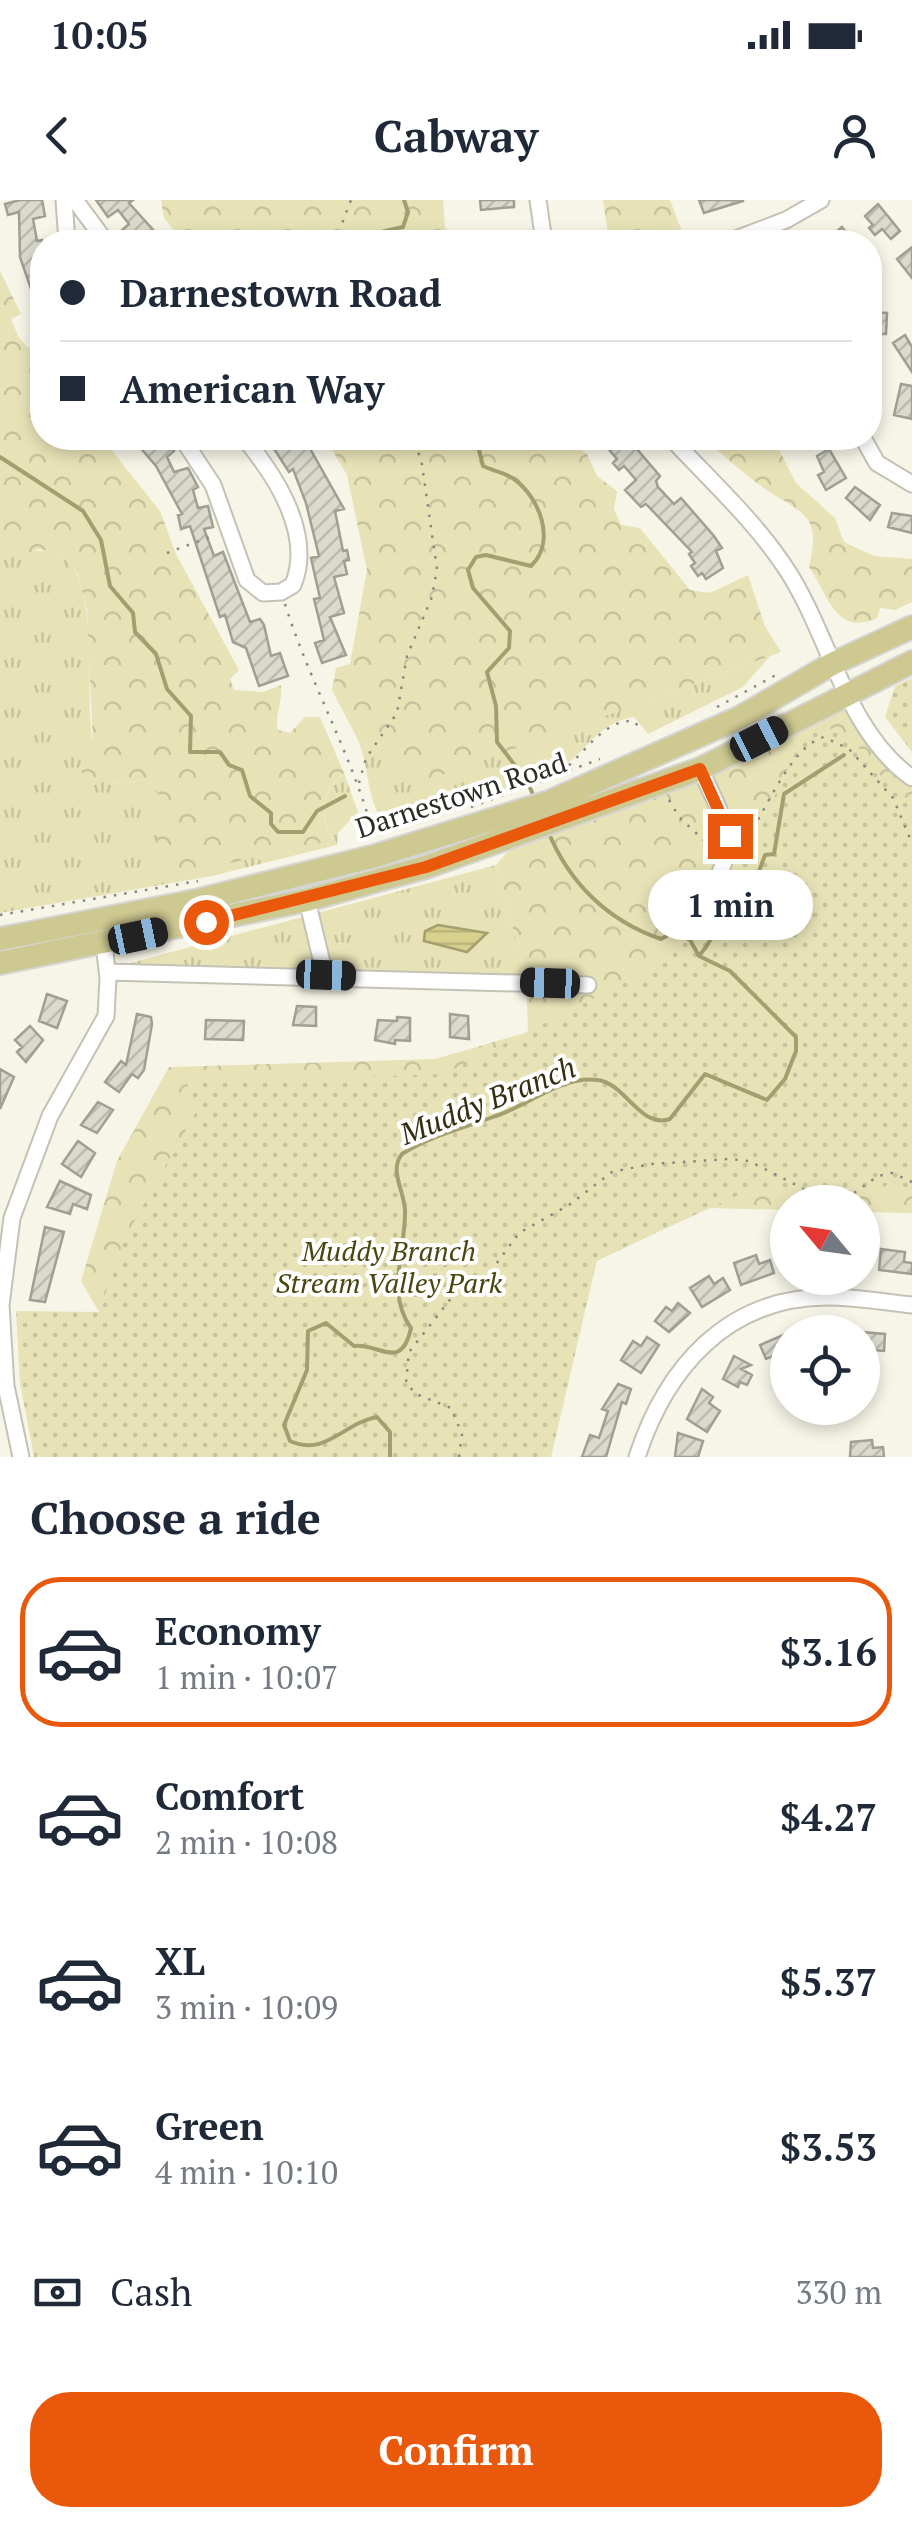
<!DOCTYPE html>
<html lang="en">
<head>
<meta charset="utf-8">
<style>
	:root { --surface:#fff; --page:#f6f6f7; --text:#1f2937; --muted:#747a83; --line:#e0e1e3; --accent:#ea580c }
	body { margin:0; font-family:"PT Serif",serif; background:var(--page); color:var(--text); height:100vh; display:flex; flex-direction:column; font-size:38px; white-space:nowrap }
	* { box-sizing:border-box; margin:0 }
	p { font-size:32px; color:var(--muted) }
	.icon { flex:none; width:55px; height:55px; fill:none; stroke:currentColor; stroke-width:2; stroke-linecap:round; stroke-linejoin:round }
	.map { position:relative; height:1257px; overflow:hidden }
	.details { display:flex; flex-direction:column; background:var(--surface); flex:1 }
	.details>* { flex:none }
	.hud { position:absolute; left:30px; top:30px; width:852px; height:220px; border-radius:40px; box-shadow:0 5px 15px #0003; display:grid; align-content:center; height:220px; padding:0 30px; background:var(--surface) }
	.needle { width:65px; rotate:299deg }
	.controls { position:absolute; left:770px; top:985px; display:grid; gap:20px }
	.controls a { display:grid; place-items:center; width:110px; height:110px; border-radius:50%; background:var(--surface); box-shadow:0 5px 15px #0003; font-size:50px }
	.end { position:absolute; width:45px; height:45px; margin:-22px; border:12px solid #ea580c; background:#fff; box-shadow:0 0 0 5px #fff }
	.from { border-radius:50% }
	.bubble { position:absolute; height:70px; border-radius:35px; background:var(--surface); box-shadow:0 5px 15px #0003; font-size:32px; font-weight:600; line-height:70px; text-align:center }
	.car { position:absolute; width:30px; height:60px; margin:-30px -15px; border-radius:12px; box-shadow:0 0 8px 2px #0007; background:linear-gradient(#222 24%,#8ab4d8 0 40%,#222 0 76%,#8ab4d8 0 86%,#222 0) }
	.hud b { display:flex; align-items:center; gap:35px; height:95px; font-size:38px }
	.hud b+b { border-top:2px solid var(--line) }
	.hud i { width:25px; height:25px; background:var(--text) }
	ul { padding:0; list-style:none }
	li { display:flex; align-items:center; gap:30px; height:150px; margin:0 20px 15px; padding:0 10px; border:5px solid transparent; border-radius:40px }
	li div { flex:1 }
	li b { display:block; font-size:38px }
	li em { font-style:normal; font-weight:600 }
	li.selected { border-color:var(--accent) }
	li>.icon { width:90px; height:90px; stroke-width:1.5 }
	h2 { padding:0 30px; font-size:45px; line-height:120px }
	.pay { display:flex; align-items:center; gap:25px; height:110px; padding:0 30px; font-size:38px }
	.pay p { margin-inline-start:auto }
	.button { display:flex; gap:20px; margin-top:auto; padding:20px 30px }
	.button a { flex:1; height:115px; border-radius:40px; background:var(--accent); color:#fff; font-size:40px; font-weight:600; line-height:115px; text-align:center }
	.status { display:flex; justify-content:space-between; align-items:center; height:70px; padding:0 50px; background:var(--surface); direction:ltr }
	.status svg { height:28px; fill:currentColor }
	header { display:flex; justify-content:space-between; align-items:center; height:130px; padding:0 30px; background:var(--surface); font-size:45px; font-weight:600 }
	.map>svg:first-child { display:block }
	.grass { fill:url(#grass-tufts) }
	.forest { fill:url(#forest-crowns) }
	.park { fill:url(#park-dots) }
	.water { fill:url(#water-rules); stroke:#a49f6e; stroke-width:2.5 }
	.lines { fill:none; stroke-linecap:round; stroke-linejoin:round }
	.stream { stroke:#a49f6e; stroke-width:4 }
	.building { fill:url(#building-hatch); stroke:#a09f93; stroke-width:2.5 }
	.street-casing { stroke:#c4c2b5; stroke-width:19 }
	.primary-casing { stroke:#d5d5d4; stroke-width:26 }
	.path { stroke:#89887f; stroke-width:2.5; stroke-dasharray:2.5 8; stroke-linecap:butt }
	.street { stroke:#fff; stroke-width:15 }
	.primary { stroke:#cec891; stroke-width:22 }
	.route { stroke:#ea580c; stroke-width:12 }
	.labels { text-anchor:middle; stroke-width:8; stroke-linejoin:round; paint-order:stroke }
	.street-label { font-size:28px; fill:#2c2c27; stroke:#fff }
	.park-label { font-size:28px; font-style:italic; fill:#4c4612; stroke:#fff }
	.water-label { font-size:30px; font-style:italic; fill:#322e10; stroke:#fff }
</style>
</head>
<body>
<div class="status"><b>10:05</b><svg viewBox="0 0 49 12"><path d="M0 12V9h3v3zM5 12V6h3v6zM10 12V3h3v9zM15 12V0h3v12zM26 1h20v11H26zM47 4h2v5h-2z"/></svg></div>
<header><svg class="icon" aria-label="back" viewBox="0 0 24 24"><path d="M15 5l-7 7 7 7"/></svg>Cabway<svg class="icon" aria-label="person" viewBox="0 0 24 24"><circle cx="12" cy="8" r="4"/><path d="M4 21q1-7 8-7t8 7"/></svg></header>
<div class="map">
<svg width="912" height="1257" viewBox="0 0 912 1257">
	<defs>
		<pattern id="grass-tufts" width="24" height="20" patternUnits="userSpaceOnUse" patternTransform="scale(2.5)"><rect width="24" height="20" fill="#e8e3b7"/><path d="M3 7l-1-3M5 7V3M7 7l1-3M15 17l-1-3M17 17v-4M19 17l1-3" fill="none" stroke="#c7c39d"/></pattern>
		<pattern id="forest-crowns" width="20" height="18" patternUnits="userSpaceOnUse" patternTransform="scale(2.5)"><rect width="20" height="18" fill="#e8e3b7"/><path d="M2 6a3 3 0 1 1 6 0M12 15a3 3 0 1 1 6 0" fill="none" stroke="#c7c39d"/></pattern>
		<pattern id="park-dots" width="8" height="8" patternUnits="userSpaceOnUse" patternTransform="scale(2.5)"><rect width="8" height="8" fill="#e8e3b7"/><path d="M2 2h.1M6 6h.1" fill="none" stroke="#c7c39d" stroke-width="1.8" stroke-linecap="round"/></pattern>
		<pattern id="water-rules" width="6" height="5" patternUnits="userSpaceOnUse" patternTransform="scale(2.5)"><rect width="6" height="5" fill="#d8d08d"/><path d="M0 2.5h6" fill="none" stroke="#bab37a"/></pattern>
		<pattern id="building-hatch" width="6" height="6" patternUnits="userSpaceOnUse" patternTransform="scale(2.5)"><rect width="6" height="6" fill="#dbdacd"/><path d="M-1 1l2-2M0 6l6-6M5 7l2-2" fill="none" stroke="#bcbbb0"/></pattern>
	</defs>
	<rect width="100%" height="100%" fill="#f6f5e7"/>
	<path class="grass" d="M 0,348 C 24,355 42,346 60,355 C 102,378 84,498 93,541 C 96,556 105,571 111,584 L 146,580 C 168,597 162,612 156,635 L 333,639 C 318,612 322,594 344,573 L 358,612 L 338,633 L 337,645 L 212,676 L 0,713 Z
		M 770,456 L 743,487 L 648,534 L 634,517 C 596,522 584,558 552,573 C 511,594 462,605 418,619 L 415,610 L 377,611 C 366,587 368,564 358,540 L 409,570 L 414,584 Z
		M 496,665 L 526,778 L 123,765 Z"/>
	<path class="forest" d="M 161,0 L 443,0 L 445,28 L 462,42 L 184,42 L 164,18 Z
		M 603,0 L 670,0 L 686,42 L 609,42 Z
		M 0,71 L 21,114 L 11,119 L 19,138 L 42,161 L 42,238 L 102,238 L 160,311 L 176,354 L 239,470 L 230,479 L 234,490 L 263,492 L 281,485 C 283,502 274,515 278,530 L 290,533 L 305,517 L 320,517 L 344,573 C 321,594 318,613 333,640 L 172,676 C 168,664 159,650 157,638 C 152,613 173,600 146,580 L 111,584 L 81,572 L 93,545 L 87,410 L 78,375 L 62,356 L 40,349 L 21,355 L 0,348 Z
		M 325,238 L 562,238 L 587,254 L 597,276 L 617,291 L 614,309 L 621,325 L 640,328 L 690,390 L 710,393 L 748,375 L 765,426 L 781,452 L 414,585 L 408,570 L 358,540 L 332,490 L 336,468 L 350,464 L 367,370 L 347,275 Z
		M 714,238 L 773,238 L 796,283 L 835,318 L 844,342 L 874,356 L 912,359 L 912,402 L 895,410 L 880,408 L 877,418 C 836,437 828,395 809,367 C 821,317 806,315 770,292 C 749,279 731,261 712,246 Z
		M 848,493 L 912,578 L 912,1013 L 863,1012 L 862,1002 L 788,1002 L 787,1010 L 708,1008 L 597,1061 L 543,1257 L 99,1112 L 81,1081 L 117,961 L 169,867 L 435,859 L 528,832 L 526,778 L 496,665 L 523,634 Z"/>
	<path class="park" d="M 912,478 L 912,552 L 885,517 L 895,486 Z
		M 816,524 L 848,534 L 886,582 L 912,603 L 912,990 L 892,981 L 879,991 L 749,990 L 597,1060 L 551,1257 L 34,1257 L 20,1183 L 16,1111 L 99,1112 L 124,1039 L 196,912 L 187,883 L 444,874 L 652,769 C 720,707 770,615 804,531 Z"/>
	<path class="water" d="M 438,725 L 487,733 L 467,752 L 424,741 L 425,731 Z"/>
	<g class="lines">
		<path class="stream" d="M 364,42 L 372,34 L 403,27 L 408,12 L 404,0
			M 476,238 L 483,266 C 493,271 504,272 514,279 C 539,297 557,341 531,366 L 486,355 L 476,357 L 468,370 L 473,388 L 510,431 L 509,448 L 487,472 L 496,506 L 497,542 L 527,581 L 535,599
			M 0,257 L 83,311 L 101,340 L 110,386 L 133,413 L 135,432 L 156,454 L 167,489 L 191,516 L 190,552 L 220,552 L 229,565 L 242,570 L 250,596 L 271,613 L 271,624 L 278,632 L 303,632 L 317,611 L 345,596
			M 699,756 C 721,731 720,705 740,685 L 754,685 L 765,655 L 774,654 L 784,594 L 844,555
			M 390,1257 L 390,1232 L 377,1217 C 343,1223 326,1257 290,1241 L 284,1225 L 307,1170 L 308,1131 L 326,1123 L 354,1146 C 378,1142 401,1173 411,1128 C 386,1094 405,1052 405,1013 C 406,993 388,971 402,954 C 432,935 464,928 496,916 C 529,905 562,875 598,880 C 626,884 640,929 670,919 L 705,874 L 767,900 L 785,879 L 796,851 L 796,837 L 730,771 L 699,756 L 690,740 L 674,732 L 661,739 C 608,721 569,683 548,631"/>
	</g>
	<path class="building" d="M 20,0 L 42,0 L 45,16 L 33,19 L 37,41 L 42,40 L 42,121 L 20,57 L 19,12 L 8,15 L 5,4 Z
		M 96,0 L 133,0 L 129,3 L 155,32 L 152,35 L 158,42 L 128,42 L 120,32 L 129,24 L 118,10 L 108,17 Z
		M 480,0 L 514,0 L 514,7 L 481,10 Z
		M 699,0 L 743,0 L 743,1 L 704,13 Z
		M 878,4 L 900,31 L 891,39 L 882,29 L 875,35 L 869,28 L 873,25 L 865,16 Z
		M 842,27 L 854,42 L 823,42 Z
		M 912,47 L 912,78 L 897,59 Z
		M 870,112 L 887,113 L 886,134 L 870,134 Z
		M 905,135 L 912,147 L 912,172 L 893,143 Z
		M 901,184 L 912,186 L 912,219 L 894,215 Z
		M 132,238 L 162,238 L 174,251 L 167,257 L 174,272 L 188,268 L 198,287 L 193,290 L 198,308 L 208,306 L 213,327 L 204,329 L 214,356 L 223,352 L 250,422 L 260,419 L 264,425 L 271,456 L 280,453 L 288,476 L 259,486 L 246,448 L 233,442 L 225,415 L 220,417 L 190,326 L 181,329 L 178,315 L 182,314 L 156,266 Z
		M 267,238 L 304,238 L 344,309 L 335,311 L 343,351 L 347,350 L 349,360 L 344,361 L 347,374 L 334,377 L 344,413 L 330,417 L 346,455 L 322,463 L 315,443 L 324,440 L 314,399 L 320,398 L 311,358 L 319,356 L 306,303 L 293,269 L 289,272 Z
		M 599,238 L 624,238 L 635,247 L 660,276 L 656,281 L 658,287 L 674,304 L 681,298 L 714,336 L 722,348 L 716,351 L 723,368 L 706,379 L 702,373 L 698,376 L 691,366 L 695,363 L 689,354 L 692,352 L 646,304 L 641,307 L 625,290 L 636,280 L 624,266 L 619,270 L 613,263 L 617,259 Z
		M 829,249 L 846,278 L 826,290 L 818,275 L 824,272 L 817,256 Z
		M 855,287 L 880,305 L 870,320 L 846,298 Z
		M 892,313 L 912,316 L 912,333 L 888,327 Z
		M 47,794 L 67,801 L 57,828 L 39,821 Z
		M 297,806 L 316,807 L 316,826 L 293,825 Z
		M 137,814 L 151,817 L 152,824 L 144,870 L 138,878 L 132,874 L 119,892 L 105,882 L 121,861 L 126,865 Z
		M 450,814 L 468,816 L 469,839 L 450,837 Z
		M 397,817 L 410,818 L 410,841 L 395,840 L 395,844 L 375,840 L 378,820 L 397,821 Z
		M 206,820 L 244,821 L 243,840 L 205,839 Z
		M 30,826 L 43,840 L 26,862 L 17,852 L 22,847 L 15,840 Z
		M 0,869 L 14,877 L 0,909 Z
		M 98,902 L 113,910 L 97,933 L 81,925 Z
		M 78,941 L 95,953 L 81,977 L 62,964 Z
		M 60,981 L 91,995 L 87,1009 L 73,1004 L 70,1014 L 47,1007 Z
		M 45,1027 L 64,1032 L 45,1102 L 30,1100 Z
		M 881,1049 L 905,1052 L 904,1062 L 912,1063 L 912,1074 L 879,1070 Z
		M 756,1055 L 759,1064 L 770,1060 L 774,1073 L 741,1085 L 734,1063 Z
		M 709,1076 L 714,1084 L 723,1078 L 730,1090 L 702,1107 L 690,1088 Z
		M 678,1103 L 690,1113 L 669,1132 L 655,1121 L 666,1107 L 672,1111 Z
		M 862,1132 L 885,1134 L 884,1151 L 862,1149 Z
		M 788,1133 L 788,1150 L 766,1159 L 760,1145 Z
		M 647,1137 L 659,1145 L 641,1173 L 621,1160 L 633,1141 L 641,1146 Z
		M 734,1156 L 751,1165 L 741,1169 L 752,1175 L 747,1185 L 740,1182 L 738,1187 L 723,1179 Z
		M 618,1184 L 631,1189 L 626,1204 L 622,1202 L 606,1257 L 582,1257 L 590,1235 L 599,1238 L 608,1211 L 602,1209 Z
		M 702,1189 L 713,1197 L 709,1203 L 720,1211 L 707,1232 L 687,1219 Z
		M 678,1233 L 703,1241 L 698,1257 L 675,1257 Z
		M 872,1240 L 873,1248 L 883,1247 L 884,1257 L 850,1257 L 851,1242 Z"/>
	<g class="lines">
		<g class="street-casing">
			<path id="street" d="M 64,0 L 67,42
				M 75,0 L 106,42
				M 538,0 L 544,42
				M 728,42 L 786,20 L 821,0
				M 182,238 L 213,285 L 247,380 L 263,393 L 281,392 L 293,385 C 314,334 275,275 244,238
				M 671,238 C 710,280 756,322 787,370 C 830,436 845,530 912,578
				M 863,238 L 877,263 L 912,284
				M 307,700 L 325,775
				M 696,715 C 739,646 735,641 700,569
				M 108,772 L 588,785
				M 21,1257 L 6,1186 L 1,1105 L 12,1018 L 50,916 L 106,816 L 108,778 L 104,744
				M 637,1257 C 666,1168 727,1097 828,1097 C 855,1097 884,1102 912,1105"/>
		</g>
		<g class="primary-casing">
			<path id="primary" d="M 0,739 L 195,701 L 375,656 L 549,602 L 741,517 L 832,464 L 912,427
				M 0,763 L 307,700 L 426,667 L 700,569 L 912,462"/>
		</g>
		<path class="path" d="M 335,42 L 351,0
			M 167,353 L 215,335
			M 285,404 C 310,484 353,556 374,637
			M 717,507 L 776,475
			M 561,572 C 584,555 603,519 634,521 L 641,530
			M 359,583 L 366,558 L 397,513 L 407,456 L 432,397 L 437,369 L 421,258 L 410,238
			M 669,600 L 679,617 L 713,649
			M 471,607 L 600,559
			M 741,646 C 764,618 788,547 824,537 L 849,549 L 893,598 L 912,643
			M 0,715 L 198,681
			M 459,1257 L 462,1234 L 451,1208 L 416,1194 L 406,1183 L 409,1152 L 456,1092 L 488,1075 L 519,1033 L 569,1005 L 612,972 L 651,964 L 729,959 L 749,961 L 804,989 L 854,993 L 878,976 L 892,973 L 912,982"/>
		<use href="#street" class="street"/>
		<use href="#primary" class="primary"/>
	</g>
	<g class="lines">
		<path class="route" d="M 206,722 L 426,667 L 700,569 L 730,636"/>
	</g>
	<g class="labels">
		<g class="street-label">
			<text transform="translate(461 595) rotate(-18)" y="10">Darnestown Road</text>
		</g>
		<g class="park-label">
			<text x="389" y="1061">Muddy Branch<tspan x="389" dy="32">Stream Valley Park</tspan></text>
		</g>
		<g class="water-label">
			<text transform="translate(488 901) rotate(-22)" y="10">Muddy Branch</text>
		</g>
	</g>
</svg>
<div class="controls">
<a><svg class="needle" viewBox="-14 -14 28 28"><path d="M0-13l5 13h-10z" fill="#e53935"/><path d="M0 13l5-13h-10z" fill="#747a83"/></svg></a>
<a><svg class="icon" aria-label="locate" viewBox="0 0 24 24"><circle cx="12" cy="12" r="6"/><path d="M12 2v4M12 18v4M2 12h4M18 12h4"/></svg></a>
</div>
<i class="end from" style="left:206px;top:722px"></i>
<i class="end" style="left:730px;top:636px"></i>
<div class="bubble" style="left:648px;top:670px;width:165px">1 min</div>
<i class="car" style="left:759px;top:539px;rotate:63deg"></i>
<i class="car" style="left:138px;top:736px;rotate:78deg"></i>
<i class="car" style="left:326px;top:775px;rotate:92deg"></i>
<i class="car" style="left:550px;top:783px;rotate:272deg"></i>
<div class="hud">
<b><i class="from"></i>Darnestown Road</b>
<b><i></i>American Way</b>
</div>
</div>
<section class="details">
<h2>Choose a ride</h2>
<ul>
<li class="selected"><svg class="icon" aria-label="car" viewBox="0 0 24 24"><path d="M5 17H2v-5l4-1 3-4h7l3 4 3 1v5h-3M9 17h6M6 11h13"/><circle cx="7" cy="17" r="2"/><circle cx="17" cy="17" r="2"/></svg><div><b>Economy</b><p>1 min · 10:07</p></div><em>$3.16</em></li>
<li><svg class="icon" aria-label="car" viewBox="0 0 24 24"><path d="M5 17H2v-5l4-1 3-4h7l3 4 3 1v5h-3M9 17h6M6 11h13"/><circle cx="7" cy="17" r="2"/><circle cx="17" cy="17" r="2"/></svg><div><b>Comfort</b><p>2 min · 10:08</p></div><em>$4.27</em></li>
<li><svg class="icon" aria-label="car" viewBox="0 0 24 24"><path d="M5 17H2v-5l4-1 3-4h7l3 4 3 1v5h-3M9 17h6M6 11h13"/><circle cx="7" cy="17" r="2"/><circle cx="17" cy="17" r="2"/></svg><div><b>XL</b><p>3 min · 10:09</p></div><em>$5.37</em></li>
<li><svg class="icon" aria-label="car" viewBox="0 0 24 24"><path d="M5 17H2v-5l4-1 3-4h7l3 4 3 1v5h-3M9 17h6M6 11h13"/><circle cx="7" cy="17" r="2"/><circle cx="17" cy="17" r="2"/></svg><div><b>Green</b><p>4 min · 10:10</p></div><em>$3.53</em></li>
</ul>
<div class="pay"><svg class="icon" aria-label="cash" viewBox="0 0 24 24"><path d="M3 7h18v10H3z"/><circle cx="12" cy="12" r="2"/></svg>Cash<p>330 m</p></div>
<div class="button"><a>Confirm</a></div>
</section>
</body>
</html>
